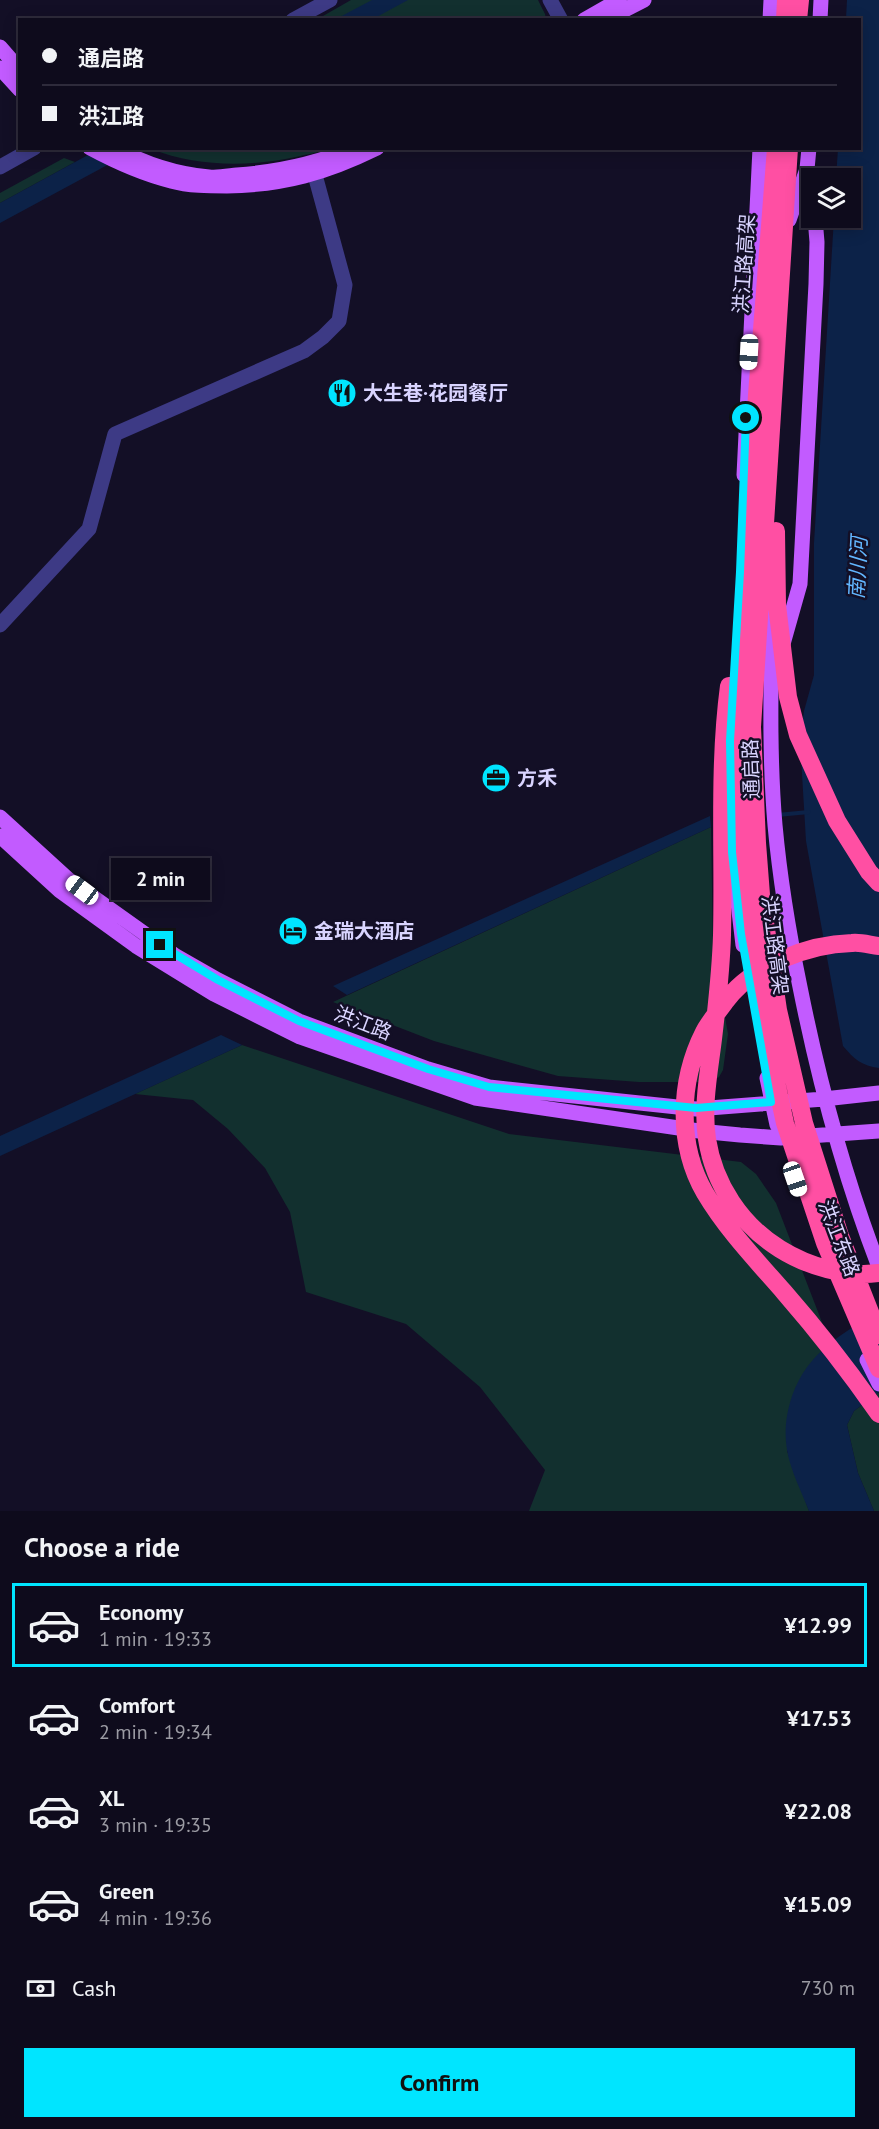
<!DOCTYPE html>
<html lang="en">
<head>
<meta charset="utf-8">
<style>
	:root { --surface:#0e0b1c; --page:#171425; --text:#f1f3f6; --muted:#9b9ba3; --line:#2e2b3b; --accent:#00e5ff }
	body { margin:0; font-family:"PT Sans","Noto Sans SC",sans-serif; background:var(--page); color:var(--text); height:100vh; display:flex; flex-direction:column; font-size:22px; white-space:nowrap }
	* { box-sizing:border-box; margin:0 }
	p { font-size:20px; color:var(--muted) }
	.icon { flex:none; width:33px; height:33px; fill:none; stroke:currentColor; stroke-width:2; stroke-linecap:round; stroke-linejoin:round }
	.map { position:relative; height:1511px; overflow:hidden }
	.sheet { display:flex; flex-direction:column; background:var(--surface); flex:1 }
	.sheet>* { flex:none }
	.banner { position:absolute; left:18px; top:18px; width:843px; height:132px; border-radius:0px; box-shadow:0 3px 15px #0003,0 0 0 2px var(--line); display:grid; align-content:center; height:132px; padding:0 24px; background:var(--surface) }
	.buttons { position:absolute; left:801px; top:168px; display:grid; gap:12px }
	.buttons a { display:grid; place-items:center; width:60px; height:60px; border-radius:0px; background:var(--surface); box-shadow:0 3px 15px #0003,0 0 0 2px var(--line); font-size:30px }
	.end { position:absolute; width:27px; height:27px; margin:-14px; border:8px solid #00e5ff; background:#111; box-shadow:0 0 0 3px #111 }
	.from { border-radius:50% }
	.bubble { position:absolute; height:42px; border-radius:0px; background:var(--surface); box-shadow:0 3px 15px #0003,0 0 0 2px var(--line); font-size:20px; font-weight:700; line-height:42px; text-align:center }
	.car { position:absolute; width:18px; height:36px; margin:-18px -9px; border-radius:8px; box-shadow:0 0 4px 2px #0007; background:linear-gradient(#fff 24%,#345 0 40%,#fff 0 76%,#345 0 86%,#fff 0) }
	.banner b { display:flex; align-items:center; gap:21px; height:57px; font-size:22px }
	.banner b+b { border-top:2px solid var(--line) }
	.banner i { width:15px; height:15px; background:var(--text) }
	ul { padding:0; list-style:none }
	li { display:flex; align-items:center; gap:18px; height:84px; margin:0 12px 9px; padding:0 12px; border:3px solid transparent; border-radius:0px }
	li div { flex:1 }
	li b { display:block; font-size:22px }
	li em { font-style:normal; font-weight:700 }
	li.selected { border-color:var(--accent) }
	li>.icon { width:54px; height:54px; stroke-width:1.5 }
	h2 { padding:0 24px; font-size:27px; line-height:72px }
	.pay { display:flex; align-items:center; gap:15px; height:66px; padding:0 24px; font-size:22px }
	.pay p { margin-inline-start:auto }
	.primary-button { display:flex; gap:12px; margin-top:auto; padding:12px 24px }
	.primary-button a { flex:1; height:69px; border-radius:0px; background:var(--accent); color:#111; font-size:24px; font-weight:700; line-height:69px; text-align:center }
	.map>svg:first-child { display:block }
	.green { fill:#12302f }
	.water { fill:#0c2248 }
	.lines { fill:none; stroke-linecap:round; stroke-linejoin:round }
	.stream { stroke:#0c2248; stroke-width:4 }
	.minor { stroke:#3d3a85; stroke-width:15 }
	.major { stroke:#c25bff; stroke-width:15 }
	.highway { stroke:#ff4fa3; stroke-width:18 }
	.route { stroke:#00e5ff; stroke-width:8 }
	.labels { text-anchor:middle; stroke-width:5; stroke-linejoin:round; paint-order:stroke }
	.street-label { font-size:20px; fill:#d9d4ff; stroke:#130f26 }
	.poi-label { font-size:20px; font-weight:bold; fill:#d9d4ff; stroke:#130f26; text-anchor:start }
	.water-label { font-size:21px; font-style:italic; fill:#62b6ff; stroke:#130f26 }
</style>
</head>
<body>
<div class="map">
<svg width="879" height="1511" viewBox="0 0 879 1511">
	<rect width="100%" height="100%" fill="#130f26"/>
	<path class="green" d="M 351,0 L 538,0 L 545,14 L 546,19 L 316,20 Z
		M 151,149 L 328,149 C 318,153 307,154 296,157 C 248,167 198,167 151,149 Z
		M 64,158 L 75,162 L 0,203 L 0,193 Z
		M 711,827 L 713,949 L 728,1034 L 723,1070 L 719,1077 L 711,1082 L 639,1082 L 558,1076 L 434,1041 L 333,1002 Z
		M 242,1045 L 509,1134 L 741,1162 L 756,1174 L 776,1203 L 830,1343 L 787,1451 L 809,1511 L 529,1511 L 545,1470 L 480,1387 L 406,1324 L 306,1292 L 290,1212 L 265,1168 L 228,1129 L 193,1100 L 135,1094 Z
		M 879,1392 L 879,1511 L 874,1511 L 858,1473 L 847,1425 L 854,1411 Z"/>
	<path class="water" d="M 372,0 L 408,0 L 373,19 L 336,19 Z
		M 847,0 L 879,0 L 879,1068 C 862,1066 854,1059 843,1046 L 806,841 L 800,740 L 804,711 L 814,675 L 814,543 L 834,218 L 850,218 L 850,178 L 836,178 L 838,149 L 860,148 L 860,20 L 846,19 Z
		M 99,149 L 137,149 L 0,223 L 0,203 Z
		M 710,816 L 711,827 L 347,995 L 333,986 Z
		M 221,1035 L 242,1045 L 0,1156 L 0,1136 Z
		M 879,1310 L 879,1392 L 854,1411 L 847,1425 L 858,1473 L 874,1511 L 809,1511 C 802,1493 790,1469 787,1450 C 784,1430 786,1415 792,1396 C 808,1351 842,1335 879,1310 Z"/>
	<g class="lines">
		<path class="stream" d="M 777,815 L 809,812"/>
		<path class="minor" d="M 550,0 L 561,20
			M 293,20 L 330,0
			M 0,167 L 34,148
			M 0,625 L 89,529 L 115,434 L 304,351 L 323,337 L 339,321 L 345,285 L 315,175"/>
		<path class="major" d="M 584,20 L 619,0
			M 605,20 L 644,0
			M 770,20 L 771,0
			M 820,20 L 821,0
			M 0,47 L 20,70
			M 0,68 L 20,90
			M 90,148 C 116,162 143,174 171,181 C 189,186 209,186 227,186 C 284,185 326,173 377,148
			M 116,148 C 145,164 177,174 209,177 C 218,178 228,176 237,175 C 278,172 316,164 354,148
			M 789,220 L 807,169 L 809,148
			M 744,475 L 760,148
			M 772,616 C 771,686 769,755 775,825 C 780,880 789,934 800,987 C 819,1082 844,1176 879,1267
			M 783,644 L 800,584 L 816,284 L 817,242 L 815,218
			M 732,814 L 732,852 L 743,945
			M 0,817 L 68,879 L 176,956 L 218,980 L 299,1021 L 428,1069 L 489,1087 L 696,1109 L 824,1099 L 879,1093
			M 0,836 L 60,891 L 136,946 L 214,994 L 300,1037 L 475,1098 L 699,1131 L 740,1135 L 781,1138 L 879,1131
			M 767,1078 L 777,1125
			M 867,1360 L 879,1384"/>
		<path class="highway" d="M 785,20 L 786,0
			M 798,20 L 800,0
			M 776,148 L 757,395 L 740,677 L 737,767 L 742,847 L 750,935 L 762,1017 L 785,1123 L 825,1243 L 879,1369
			M 789,148 L 752,727 L 757,843 L 761,895 L 778,1010 L 804,1123 L 840,1236 L 879,1335
			M 776,531 L 777,605 L 788,697 L 798,735 L 837,821 L 869,872 L 879,883
			M 729,686 C 718,769 724,852 722,935 C 721,970 717,1005 713,1039 C 709,1072 702,1106 707,1139 C 714,1184 741,1225 780,1249 C 809,1267 845,1277 879,1273
			M 879,946 C 870,945 861,942 852,943 C 808,944 751,966 725,1002 C 718,1012 709,1022 704,1032 C 679,1081 677,1145 705,1193 C 727,1230 757,1261 784,1292 C 818,1331 850,1372 879,1414"/>
	</g>
	<g class="lines">
		<path class="route" d="M 160,945 L 218,980 L 299,1021 L 428,1069 L 489,1087 L 696,1108 L 771,1102 L 741,934 L 732,852 L 730,741 L 740,572 L 746,418"/>
	</g>
	<defs>
		<g id="restaurant-disc" transform="scale(1.5)"><circle r="9.5" fill="#00e5ff" stroke="#130f26"/><path d="M-5-6h1v4h1v-4h1v4h1v-4h1v5L-1.5 .5V6h-2V.5L-5-1ZM5-6V6H3V1.5H1.5Q1.5-4 5-6Z" fill="#111"/></g>
		<g id="office-disc" transform="scale(1.5)"><circle r="9.5" fill="#00e5ff" stroke="#130f26"/><path d="M-6-3h4V-5.5h4V-3h4V5H-6ZM-1-4.5V-3h2v-1.5ZM-6 0V1H6V0Z" fill="#111"/></g>
		<g id="hotel-disc" transform="scale(1.5)"><circle r="9.5" fill="#00e5ff" stroke="#130f26"/><path d="M-6-4.5h1.5V1H6V5H4.5V3h-9V5H-6ZM-4 0a1.8 1.8 0 1 1 3.6 0ZM.5 0V-2.5h3Q6-2.5 6 0Z" fill="#111"/></g>
	</defs>
	<g fill-rule="evenodd">
		<use href="#restaurant-disc" x="342" y="393"/>
		<use href="#office-disc" x="496" y="778"/>
		<use href="#hotel-disc" x="293" y="931"/>
	</g>
	<g class="labels">
		<g class="street-label">
			<text transform="translate(744 264) rotate(-86)" y="7">洪江路高架</text>
			<text transform="translate(751 769) rotate(-92)" y="7">通启路</text>
			<text transform="translate(775 945) rotate(83)" y="7">洪江路高架</text>
			<text transform="translate(363 1023) rotate(21)" y="7">洪江路</text>
			<text transform="translate(839 1238) rotate(69)" y="7">洪江东路</text>
		</g>
		<g class="poi-label">
			<text x="363" y="400">大生巷·花园餐厅</text>
			<text x="517" y="785">方禾</text>
			<text x="314" y="938">金瑞大酒店</text>
		</g>
		<g class="water-label">
			<text transform="translate(858 568) rotate(-87)" y="7">南川河</text>
		</g>
	</g>
</svg>
<div class="buttons">
<a><svg class="icon" aria-label="layers" viewBox="0 0 24 24"><path d="M12 4l9 5-9 5-9-5zM3 14l9 5 9-5"/></svg></a>
</div>
<i class="end from" style="left:746px;top:418px"></i>
<i class="end" style="left:160px;top:945px"></i>
<div class="bubble" style="left:111px;top:858px;width:99px">2 min</div>
<i class="car" style="left:749px;top:352px;rotate:183deg"></i>
<i class="car" style="left:82px;top:890px;rotate:307deg"></i>
<i class="car" style="left:795px;top:1179px;rotate:161deg"></i>
<div class="banner">
<b><i class="from"></i>通启路</b>
<b><i></i>洪江路</b>
</div>
</div>
<section class="sheet">
<h2>Choose a ride</h2>
<ul>
<li class="selected"><svg class="icon" aria-label="car" viewBox="0 0 24 24"><path d="M5 17H2v-5l4-1 3-4h7l3 4 3 1v5h-3M9 17h6M6 11h13"/><circle cx="7" cy="17" r="2"/><circle cx="17" cy="17" r="2"/></svg><div><b>Economy</b><p>1 min · 19:33</p></div><em>¥12.99</em></li>
<li><svg class="icon" aria-label="car" viewBox="0 0 24 24"><path d="M5 17H2v-5l4-1 3-4h7l3 4 3 1v5h-3M9 17h6M6 11h13"/><circle cx="7" cy="17" r="2"/><circle cx="17" cy="17" r="2"/></svg><div><b>Comfort</b><p>2 min · 19:34</p></div><em>¥17.53</em></li>
<li><svg class="icon" aria-label="car" viewBox="0 0 24 24"><path d="M5 17H2v-5l4-1 3-4h7l3 4 3 1v5h-3M9 17h6M6 11h13"/><circle cx="7" cy="17" r="2"/><circle cx="17" cy="17" r="2"/></svg><div><b>XL</b><p>3 min · 19:35</p></div><em>¥22.08</em></li>
<li><svg class="icon" aria-label="car" viewBox="0 0 24 24"><path d="M5 17H2v-5l4-1 3-4h7l3 4 3 1v5h-3M9 17h6M6 11h13"/><circle cx="7" cy="17" r="2"/><circle cx="17" cy="17" r="2"/></svg><div><b>Green</b><p>4 min · 19:36</p></div><em>¥15.09</em></li>
</ul>
<div class="pay"><svg class="icon" aria-label="cash" viewBox="0 0 24 24"><path d="M3 7h18v10H3z"/><circle cx="12" cy="12" r="2"/></svg>Cash<p>730 m</p></div>
<div class="primary-button"><a>Confirm</a></div>
</section>
</body>
</html>
